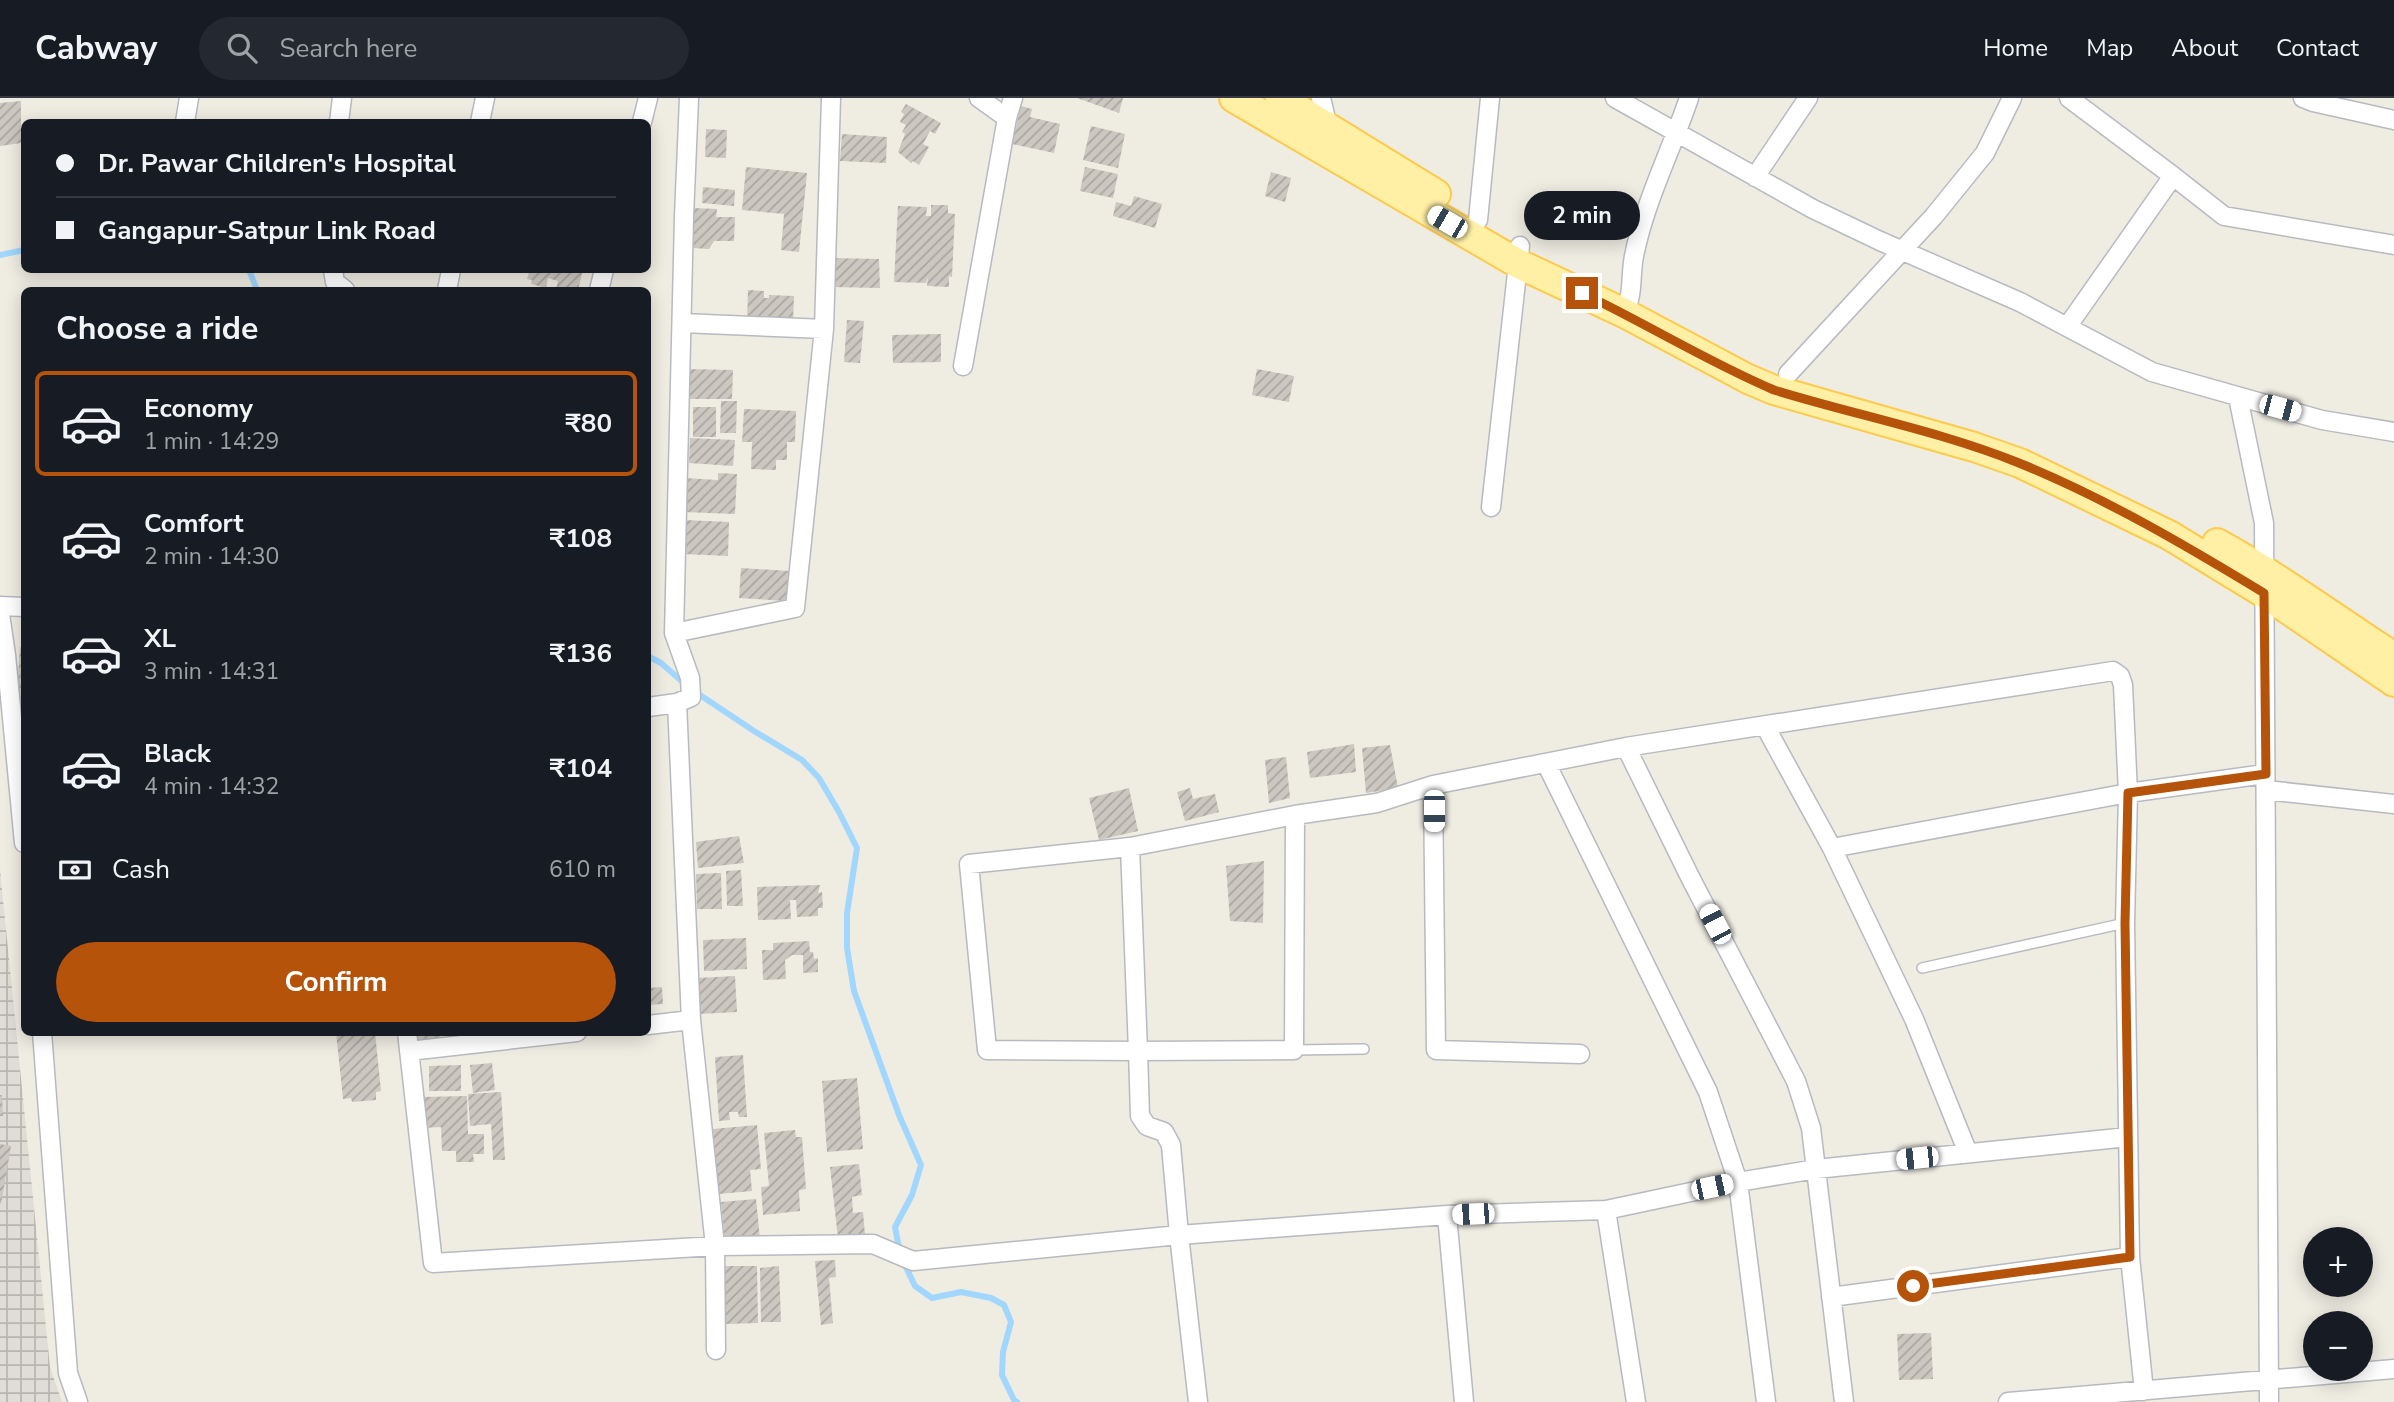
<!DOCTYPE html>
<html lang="en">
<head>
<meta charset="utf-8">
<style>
	:root { --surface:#171b24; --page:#242831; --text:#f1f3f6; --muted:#9ea1a6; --line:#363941; --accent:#b45309 }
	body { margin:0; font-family:"Nunito Sans",sans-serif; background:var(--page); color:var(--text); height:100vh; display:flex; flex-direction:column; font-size:26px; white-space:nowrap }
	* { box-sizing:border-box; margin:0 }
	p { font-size:23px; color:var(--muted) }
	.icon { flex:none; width:38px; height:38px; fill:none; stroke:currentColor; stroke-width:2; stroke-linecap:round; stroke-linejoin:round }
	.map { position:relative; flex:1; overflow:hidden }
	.side { position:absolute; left:21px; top:189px; width:630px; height:749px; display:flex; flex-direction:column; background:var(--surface); border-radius:10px; box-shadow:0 4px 18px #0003 }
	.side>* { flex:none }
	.hud { position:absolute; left:21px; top:21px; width:630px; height:154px; border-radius:10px; box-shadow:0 4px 18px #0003; display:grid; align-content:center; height:154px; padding:0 35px; background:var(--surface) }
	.tools { position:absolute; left:2303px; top:1129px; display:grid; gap:14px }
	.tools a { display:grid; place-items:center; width:70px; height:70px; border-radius:50%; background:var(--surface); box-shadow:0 4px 18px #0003; font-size:35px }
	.end { position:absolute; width:32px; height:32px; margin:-16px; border:9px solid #b45309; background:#fff; box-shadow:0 0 0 4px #fff }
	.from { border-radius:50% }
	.bubble { position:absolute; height:49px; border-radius:24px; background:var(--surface); box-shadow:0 4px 18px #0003; font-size:23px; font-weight:700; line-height:49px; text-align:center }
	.car { position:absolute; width:21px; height:42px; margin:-21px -10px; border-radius:9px; box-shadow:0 0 5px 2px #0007; background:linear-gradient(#fff 24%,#345 0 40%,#fff 0 76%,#345 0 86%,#fff 0) }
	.hud b { display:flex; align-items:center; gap:24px; height:66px; font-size:26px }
	.hud b+b { border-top:2px solid var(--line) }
	.hud i { width:18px; height:18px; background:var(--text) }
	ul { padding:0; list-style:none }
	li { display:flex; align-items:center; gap:21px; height:105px; margin:0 14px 10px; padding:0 21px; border:4px solid transparent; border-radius:10px }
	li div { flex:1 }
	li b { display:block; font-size:26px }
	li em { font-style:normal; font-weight:700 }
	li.selected { border-color:var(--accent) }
	li>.icon { width:63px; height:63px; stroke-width:1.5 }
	h2 { padding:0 35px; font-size:32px; line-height:84px }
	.pay { display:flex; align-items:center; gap:18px; height:77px; padding:0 35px; font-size:26px }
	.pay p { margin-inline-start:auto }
	.action { display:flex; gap:14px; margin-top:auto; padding:14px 35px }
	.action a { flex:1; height:80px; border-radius:42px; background:var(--accent); color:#fff; font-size:28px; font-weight:700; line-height:80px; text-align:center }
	header { display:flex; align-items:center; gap:42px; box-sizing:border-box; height:98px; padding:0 35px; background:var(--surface); border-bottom:2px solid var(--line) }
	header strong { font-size:33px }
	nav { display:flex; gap:38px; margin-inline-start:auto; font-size:24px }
	.search { width:490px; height:63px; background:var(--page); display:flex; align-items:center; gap:18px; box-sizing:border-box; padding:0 24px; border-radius:38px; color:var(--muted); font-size:26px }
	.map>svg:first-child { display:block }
	.industrial { fill:url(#industrial-grid) }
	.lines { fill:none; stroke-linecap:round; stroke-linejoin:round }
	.stream { stroke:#a1d7ff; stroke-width:6 }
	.building { fill:url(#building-hatch) }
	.service-casing { stroke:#b7bac0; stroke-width:12 }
	.minor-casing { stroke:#b7bac0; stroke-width:21 }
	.primary-casing { stroke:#feca4b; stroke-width:32 }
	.service { stroke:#fff; stroke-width:9 }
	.minor { stroke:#fff; stroke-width:18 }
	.primary { stroke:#fff0a6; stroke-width:28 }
	.route { stroke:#b45309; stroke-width:9 }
</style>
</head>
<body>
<header>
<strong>Cabway</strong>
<div class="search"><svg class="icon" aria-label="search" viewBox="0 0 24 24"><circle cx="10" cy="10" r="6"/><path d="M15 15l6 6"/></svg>Search here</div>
<nav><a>Home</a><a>Map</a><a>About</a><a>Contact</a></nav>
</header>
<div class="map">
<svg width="2394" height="1304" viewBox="0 0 2394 1304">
	<defs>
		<pattern id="industrial-grid" width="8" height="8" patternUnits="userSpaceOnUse" patternTransform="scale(1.75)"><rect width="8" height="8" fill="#dfddd6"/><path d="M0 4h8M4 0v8" fill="none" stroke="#b8b6b1"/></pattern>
		<pattern id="building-hatch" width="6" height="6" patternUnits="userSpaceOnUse" patternTransform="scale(1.75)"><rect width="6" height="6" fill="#ccc8c1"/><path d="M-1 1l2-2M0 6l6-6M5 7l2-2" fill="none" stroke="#a9a6a0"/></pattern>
	</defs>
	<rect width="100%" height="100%" fill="#efece2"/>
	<path class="industrial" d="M 0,771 L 50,1269 L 62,1304 L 0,1304 Z"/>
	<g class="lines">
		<path class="stream" d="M 0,157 L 24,152
			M 249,172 L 257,192
			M 648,558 L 661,565 L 685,586
			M 694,593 L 754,633 L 802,662 L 819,680 L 839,714 L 857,750 L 847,815 L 847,850 L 854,893 L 899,1017 L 921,1067 L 912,1097 L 895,1129 L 900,1155
			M 904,1165 L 915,1188 L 932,1200 L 961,1194 L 991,1200 L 1004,1207 L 1011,1224 L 1003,1254 L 1002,1277 L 1014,1302 L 1017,1304"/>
	</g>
	<path class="building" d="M 1077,0 L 1123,0 L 1119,15 Z
		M 21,3 L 21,45 L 0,48 L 0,5 Z
		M 906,6 L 941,25 L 935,36 L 930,33 L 923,46 L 929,49 L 919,67 L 913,63 L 911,65 L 898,54 L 905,36 L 902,34 L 906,27 L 900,24 L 904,16 L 901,14 Z
		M 1021,8 L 1032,11 L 1030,19 L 1060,26 L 1054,55 L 1012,46 Z
		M 1091,28 L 1125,36 L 1118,70 L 1083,62 Z
		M 706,31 L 727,32 L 726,60 L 705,59 Z
		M 842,36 L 887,39 L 886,65 L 840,63 Z
		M 746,69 L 807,75 L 799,154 L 781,152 L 784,116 L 742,112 Z
		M 1085,69 L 1118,76 L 1113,100 L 1080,93 Z
		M 1271,74 L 1291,80 L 1285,104 L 1265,98 Z
		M 703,89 L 735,92 L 734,108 L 702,105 Z
		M 1134,98 L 1162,106 L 1155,130 L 1113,118 L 1116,104 L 1131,108 Z
		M 931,107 L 948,107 L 948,115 L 955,116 L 952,179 L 949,178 L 949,189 L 927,188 L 928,179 L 926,185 L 894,184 L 898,108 L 927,109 L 926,118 L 931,118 Z
		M 694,110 L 717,111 L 716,119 L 735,119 L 734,143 L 714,143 L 709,151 L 693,150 Z
		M 832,160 L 879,161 L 880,190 L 832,189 Z
		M 530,172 L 533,173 L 583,172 L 578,192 L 556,191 L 558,183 L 548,180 L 546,190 L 531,186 L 532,182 L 527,181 Z
		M 748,192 L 764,193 L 764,200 L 769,200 L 769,197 L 794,198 L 793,226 L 769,225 L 769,219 L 763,219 L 763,225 L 747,224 Z
		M 847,222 L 864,223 L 860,265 L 844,264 Z
		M 941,236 L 941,264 L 893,265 L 892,237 Z
		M 685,271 L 733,272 L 732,301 L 685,301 Z
		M 1257,271 L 1294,278 L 1289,304 L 1252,297 Z
		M 721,303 L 737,303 L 736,335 L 720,335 Z
		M 693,309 L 716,309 L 716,339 L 693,339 Z
		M 744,311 L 796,313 L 795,344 L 787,344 L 787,362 L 776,362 L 776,372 L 751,371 L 752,344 L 742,344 Z
		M 690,340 L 735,342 L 733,368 L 689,365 Z
		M 718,375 L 737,376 L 735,416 L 683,414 L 685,380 L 718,382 Z
		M 684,422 L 729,424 L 728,458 L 683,456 Z
		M 741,470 L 789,473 L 788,503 L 739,500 Z
		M 20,549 L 24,550 L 24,606 L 16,605 Z
		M 1354,646 L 1356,674 L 1310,680 L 1307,654 Z
		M 1390,647 L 1398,690 L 1366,695 L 1362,650 Z
		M 1286,659 L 1290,700 L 1269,705 L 1265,662 Z
		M 1129,690 L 1138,733 L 1099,742 L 1089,700 Z
		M 1190,690 L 1193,701 L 1215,696 L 1219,714 L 1185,723 L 1177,694 Z
		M 739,738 L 744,765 L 698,770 L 696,744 Z
		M 1264,763 L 1263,825 L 1230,823 L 1226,768 Z
		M 741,772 L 743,808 L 727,808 L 726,773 Z
		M 721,775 L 722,811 L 697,811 L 696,776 Z
		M 820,787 L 818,795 L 822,794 L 823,810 L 818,810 L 818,818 L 797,819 L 796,802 L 790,802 L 791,821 L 758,822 L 757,789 Z
		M 746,840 L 747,871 L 704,873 L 703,842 Z
		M 809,843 L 810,854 L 813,854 L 814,861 L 818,860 L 818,874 L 803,875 L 803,857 L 792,857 L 785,862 L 786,881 L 763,882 L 762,852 L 773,852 L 773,845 Z
		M 735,878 L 737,914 L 700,916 L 698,880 Z
		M 662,889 L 663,906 L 648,907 L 648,890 Z
		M 336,934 L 375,934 L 381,993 L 376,994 L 376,1002 L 352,1004 L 351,1000 L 343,1001 Z
		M 414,934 L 440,934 L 441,946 L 415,944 Z
		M 743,957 L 747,1019 L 739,1019 L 738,1014 L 729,1014 L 730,1022 L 719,1023 L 715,959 Z
		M 492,965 L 495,992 L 473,995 L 470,967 Z
		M 461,967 L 461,993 L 429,993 L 429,968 Z
		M 857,980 L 863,1051 L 827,1054 L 822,983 Z
		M 501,994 L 505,1062 L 493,1062 L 491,1026 L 470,1028 L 468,996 Z
		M 0,997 L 2,997 L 3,1018 L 0,1018 Z
		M 467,998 L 468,1036 L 484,1036 L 484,1056 L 473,1056 L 474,1064 L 456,1064 L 456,1053 L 442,1053 L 441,1029 L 423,1030 L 422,999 Z
		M 757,1027 L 761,1071 L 750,1072 L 752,1093 L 719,1096 L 713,1031 Z
		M 795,1032 L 796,1039 L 802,1039 L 806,1091 L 799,1092 L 800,1113 L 763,1117 L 761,1089 L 769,1088 L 764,1035 Z
		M 0,1046 L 11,1048 L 1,1106 L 0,1106 Z
		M 859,1066 L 862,1097 L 852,1099 L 853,1115 L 863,1114 L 865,1137 L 838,1140 L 830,1069 Z
		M 756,1101 L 760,1141 L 725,1144 L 721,1104 Z
		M 835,1162 L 836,1179 L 829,1180 L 833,1225 L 821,1227 L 815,1163 Z
		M 725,1168 L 757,1168 L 758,1225 L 725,1226 Z
		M 779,1168 L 781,1224 L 761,1224 L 760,1170 Z
		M 1931,1235 L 1933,1281 L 1899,1282 L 1897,1236 Z"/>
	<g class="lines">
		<g class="service-casing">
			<path id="service" d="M 1922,870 L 2125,825
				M 1294,952 L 1364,951"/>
		</g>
		<g class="minor-casing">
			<path id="minor" d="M 689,0 L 684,119 L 674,535 L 690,580 L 691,599 L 677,605 L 691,922 L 715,1148 L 716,1252
				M 979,0 L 1007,20
				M 1321,0 L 1328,29
				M 1615,0 L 1813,111 L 1880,143 L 2020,204 L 2152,274 L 2322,322 L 2394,334
				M 2303,0 L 2313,4 L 2394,22
				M 185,24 L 189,0
				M 339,24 L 342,0
				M 480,24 L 485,0
				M 642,24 L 648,0
				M 2173,78 L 2224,118 L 2394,147
				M 1755,79 L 1808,0
				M 1478,122 L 1490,0
				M 333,172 L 335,184 L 345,192
				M 447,192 L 451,172
				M 599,192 L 604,172
				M 1624,215 C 1634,196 1630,178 1634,158 C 1645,103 1671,53 1689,0
				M 682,225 L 824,231
				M 2067,229 L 2173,78 L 2069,0
				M 963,268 L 1007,20 L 1013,0
				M 1788,276 L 1934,118 L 1985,55 L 2012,0
				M 2238,299 L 2264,425 L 2269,1304
				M 1491,409 L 1520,148
				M 0,508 L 24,509
				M 0,516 L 6,557 L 24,745
				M 674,535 L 795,510 L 824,231 L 831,0
				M 648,609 L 677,605
				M 1765,628 L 1832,750 L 1914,921 L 1968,1055
				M 1626,649 L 1690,779 L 1796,983 L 1811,1030 L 1844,1304
				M 1546,665 L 1708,994 L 1738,1084 L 1766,1304
				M 1433,687 L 1436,952 L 1580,956
				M 2266,692 L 2394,706
				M 1295,717 L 1294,952 L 1138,953 L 1140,1018 L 1147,1028 L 1164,1034 L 1171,1047 L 1179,1137 L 1447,1117 L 1606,1112 L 1636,1304
				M 1130,749 L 1138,953 L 987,952 L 969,766 L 1130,749 L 1295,717 L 1377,705 L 1433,687 L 1626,649 L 2113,573 L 2120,578 L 2123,587 L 2128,695 L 2125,825 L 2130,1159
				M 1832,750 L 2128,695 L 2265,676
				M 648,927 L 691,922
				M 42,934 L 68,1275 L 78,1304
				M 407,934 L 433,1165 L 715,1148 L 873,1146 L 913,1163 L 1179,1137 L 1198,1304
				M 409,953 L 577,934
				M 1606,1112 L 1738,1084 L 1816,1071 L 2128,1039
				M 1447,1117 L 1464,1304
				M 1831,1199 L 2130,1159 L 2144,1293
				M 2008,1304 L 2394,1271"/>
		</g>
		<g class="primary-casing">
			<path id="primary" d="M 1234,0 L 1519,166 L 1624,215 L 1748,281 L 1774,292 L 1974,349 L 2020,365 L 2169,437 L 2264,495 L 2394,584
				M 1280,0 L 1436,96
				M 2217,445 C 2279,479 2335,521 2394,559"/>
		</g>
		<use href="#service" class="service"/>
		<use href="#minor" class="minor"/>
		<use href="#primary" class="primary"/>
	</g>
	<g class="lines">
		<path class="route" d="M 1582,195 C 1647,226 1708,264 1774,292 C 1855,317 1940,333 2019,365 C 2105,400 2185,447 2264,495 L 2266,676 L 2128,695 L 2125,825 L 2130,1159 L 1913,1188"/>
	</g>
</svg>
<div class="tools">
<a>+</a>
<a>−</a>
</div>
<i class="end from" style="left:1913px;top:1188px"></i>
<i class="end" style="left:1582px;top:195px"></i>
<div class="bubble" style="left:1524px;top:93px;width:116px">2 min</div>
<i class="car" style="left:1447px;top:124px;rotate:300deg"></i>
<i class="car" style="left:2280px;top:310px;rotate:105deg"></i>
<i class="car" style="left:1434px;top:713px;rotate:180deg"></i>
<i class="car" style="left:1715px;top:826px;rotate:332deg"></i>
<i class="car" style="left:1917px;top:1060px;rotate:264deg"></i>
<i class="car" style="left:1712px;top:1089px;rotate:78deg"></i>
<i class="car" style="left:1473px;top:1116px;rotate:268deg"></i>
<div class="hud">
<b><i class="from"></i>Dr. Pawar Children's Hospital</b>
<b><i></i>Gangapur-Satpur Link Road</b>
</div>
<section class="side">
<h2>Choose a ride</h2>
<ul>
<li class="selected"><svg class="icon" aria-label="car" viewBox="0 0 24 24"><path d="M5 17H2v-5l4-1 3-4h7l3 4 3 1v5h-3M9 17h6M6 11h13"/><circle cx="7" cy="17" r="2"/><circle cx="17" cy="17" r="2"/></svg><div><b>Economy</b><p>1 min · 14:29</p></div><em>₹80</em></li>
<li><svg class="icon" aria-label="car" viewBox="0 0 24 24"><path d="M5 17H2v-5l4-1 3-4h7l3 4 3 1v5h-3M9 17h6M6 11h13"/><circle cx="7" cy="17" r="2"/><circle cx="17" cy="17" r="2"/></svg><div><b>Comfort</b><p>2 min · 14:30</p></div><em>₹108</em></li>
<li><svg class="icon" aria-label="car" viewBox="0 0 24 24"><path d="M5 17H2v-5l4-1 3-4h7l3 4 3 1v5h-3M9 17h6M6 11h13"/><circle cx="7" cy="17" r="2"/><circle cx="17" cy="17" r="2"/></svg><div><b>XL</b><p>3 min · 14:31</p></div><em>₹136</em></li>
<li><svg class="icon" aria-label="car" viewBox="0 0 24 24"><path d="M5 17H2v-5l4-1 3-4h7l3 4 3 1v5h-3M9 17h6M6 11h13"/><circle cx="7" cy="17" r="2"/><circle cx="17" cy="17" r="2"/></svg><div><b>Black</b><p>4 min · 14:32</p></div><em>₹104</em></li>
</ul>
<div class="pay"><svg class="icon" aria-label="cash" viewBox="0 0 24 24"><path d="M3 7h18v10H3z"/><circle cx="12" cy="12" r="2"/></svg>Cash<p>610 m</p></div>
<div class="action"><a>Confirm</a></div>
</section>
</div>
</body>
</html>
